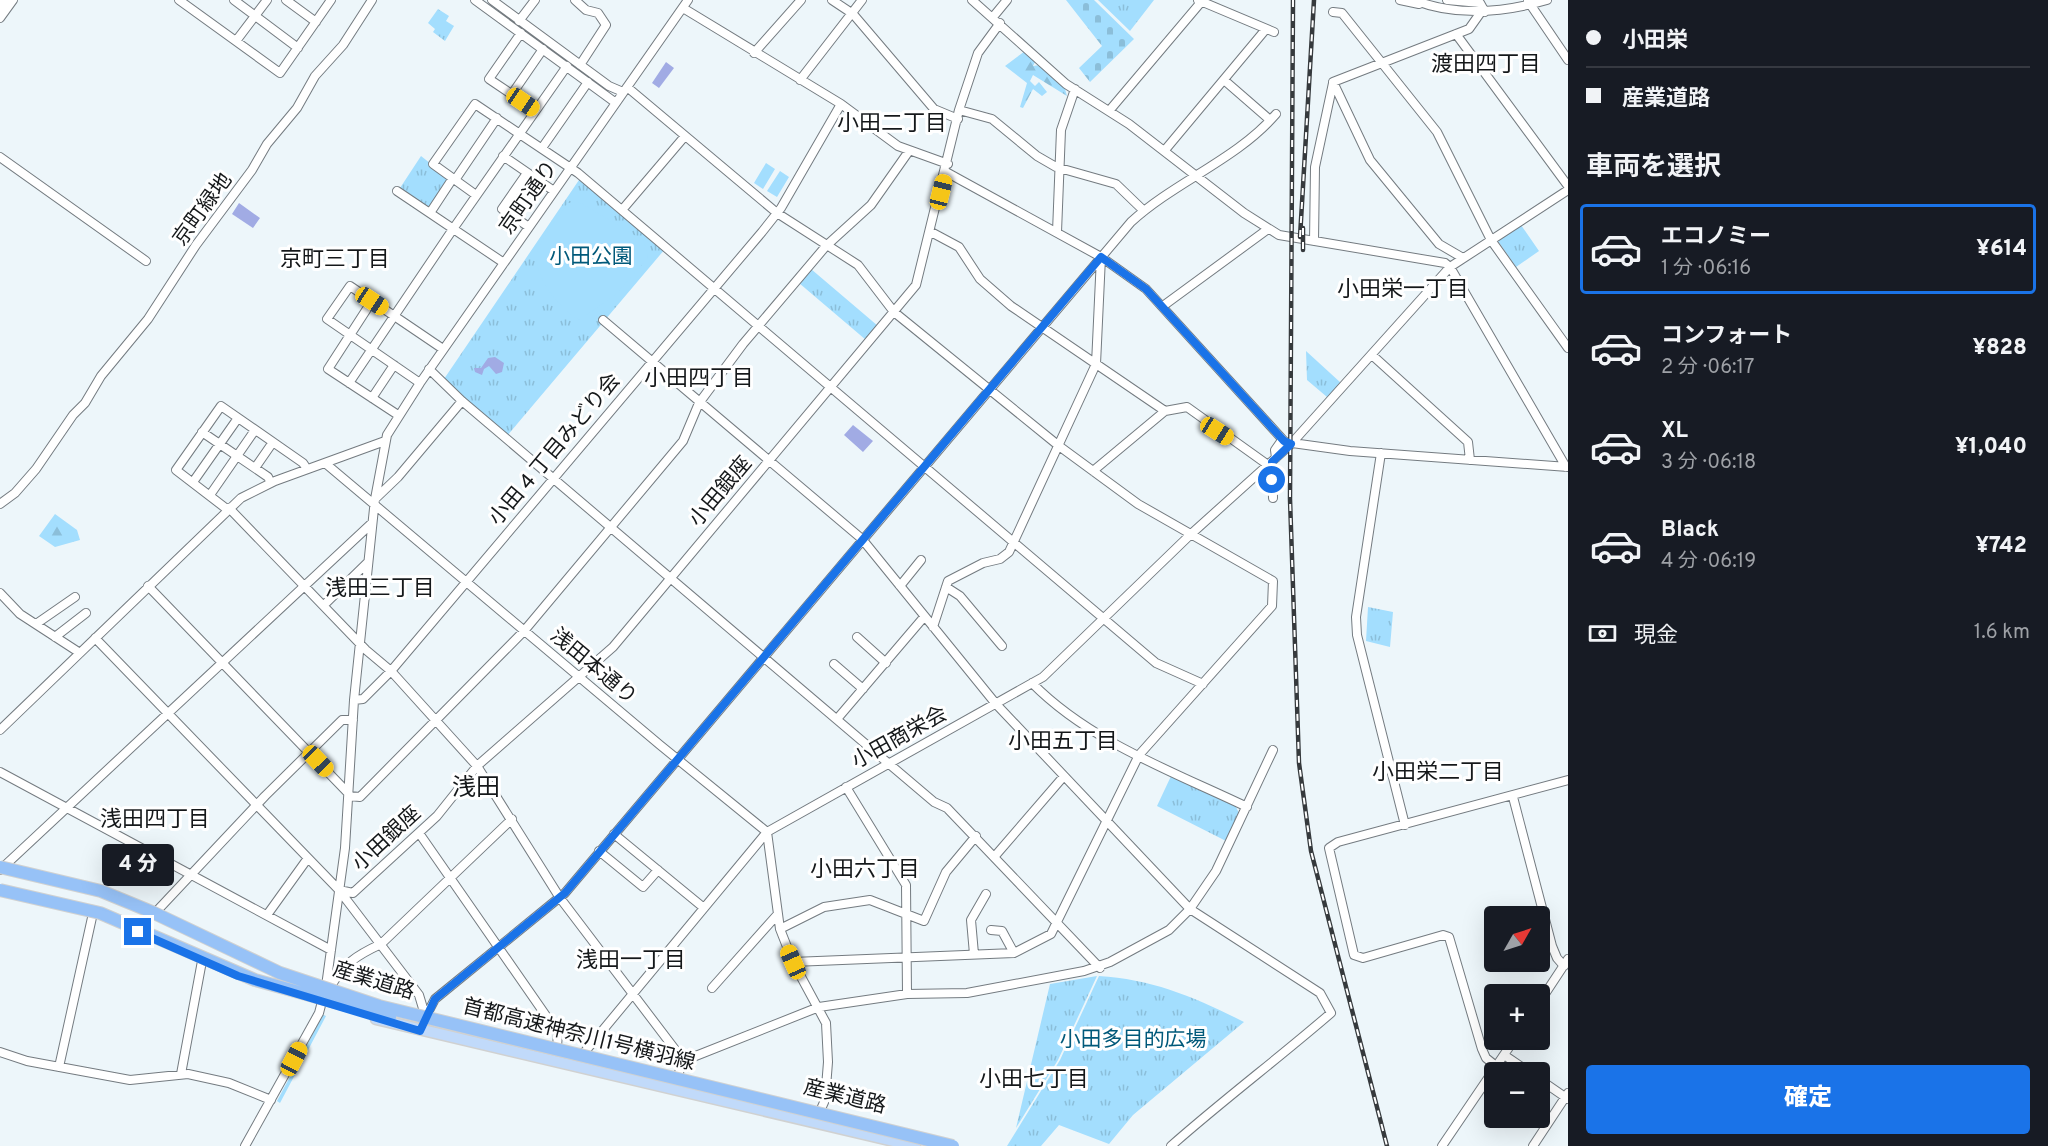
<!DOCTYPE html>
<html lang="ja">
<head>
<meta charset="utf-8">
<style>
	:root { --surface:#171b24; --page:#242831; --text:#f1f3f6; --muted:#9ea1a6; --line:#363941; --accent:#1a73e8 }
	body { margin:0; font-family:Overpass,"Noto Sans JP",sans-serif; background:var(--page); color:var(--text); height:100vh; display:flex; flex-direction:column; font-size:22px; white-space:nowrap }
	* { box-sizing:border-box; margin:0 }
	p { font-size:20px; color:var(--muted) }
	.icon { flex:none; width:33px; height:33px; fill:none; stroke:currentColor; stroke-width:2; stroke-linecap:round; stroke-linejoin:round }
	.map { position:relative; flex:1; overflow:hidden }
	.side { display:flex; flex-direction:column; background:var(--surface); width:480px }
	.side>* { flex:none }
	.banner { display:grid; align-content:center; height:132px; padding:0 18px; background:var(--surface) }
	.needle { width:39px; rotate:51deg }
	.fabs { position:absolute; left:1484px; top:906px; display:grid; gap:12px }
	.fabs a { display:grid; place-items:center; width:66px; height:66px; border-radius:6px; background:var(--surface); box-shadow:0 6px 24px #0002; font-size:30px }
	.end { position:absolute; width:27px; height:27px; margin:-14px; border:8px solid #1a73e8; background:#fff; box-shadow:0 0 0 3px #fff }
	.from { border-radius:50% }
	.bubble { position:absolute; height:42px; border-radius:6px; background:var(--surface); box-shadow:0 6px 24px #0002; font-size:20px; font-weight:800; line-height:42px; text-align:center }
	.car { position:absolute; width:18px; height:36px; margin:-18px -9px; border-radius:8px; box-shadow:0 0 4px 2px #0007; background:linear-gradient(#f5c518 24%,#345 0 40%,#f5c518 0 76%,#345 0 86%,#f5c518 0) }
	.banner b { display:flex; align-items:center; gap:21px; height:57px; font-size:22px }
	.banner b+b { border-top:2px solid var(--line) }
	.banner i { width:15px; height:15px; background:var(--text) }
	ul { padding:0; list-style:none }
	li { display:flex; align-items:center; gap:18px; height:90px; margin:0 12px 9px; padding:0 6px; border:3px solid transparent; border-radius:6px }
	li div { flex:1 }
	li b { display:block; font-size:22px }
	li em { font-style:normal; font-weight:800 }
	li.current { border-color:var(--accent) }
	li>.icon { width:54px; height:54px; stroke-width:1.5 }
	h2 { padding:0 18px; font-size:27px; line-height:72px }
	.pay { display:flex; align-items:center; gap:15px; height:66px; padding:0 18px; font-size:22px }
	.pay p { margin-inline-start:auto }
	.primary-button { display:flex; gap:12px; margin-top:auto; padding:12px 18px }
	.primary-button a { flex:1; height:69px; border-radius:6px; background:var(--accent); color:#fff; font-size:24px; font-weight:800; line-height:69px; text-align:center }
	main { display:flex; flex:1; min-height:0 }
	.map>svg:first-child { display:block }
	.forest { fill:url(#forest-firs) }
	.cemetery { fill:url(#cemetery-stones) }
	.park { fill:url(#park-tufts) }
	.garden { fill:#a3defe }
	.water { fill:#a1abe4 }
	.lines { fill:none; stroke-linecap:round; stroke-linejoin:round }
	.minor-casing { stroke:#747b80; stroke-width:10 }
	.major-casing { stroke:#d0d1d1; stroke-width:13 }
	.minor { stroke:#fff; stroke-width:8 }
	.major { stroke:#c1dafa; stroke-width:10 }
	.rail-casing { stroke:#363a3d; stroke-width:4.5 }
	.rail { stroke:#fff; stroke-width:2; stroke-dasharray:7; stroke-linecap:butt }
	.highway-bridge-casing { stroke:#d0d1d1; stroke-width:14; stroke-linecap:butt }
	.highway-bridge { stroke:#97c2f7; stroke-width:12 }
	.route { stroke:#1a73e8; stroke-width:8 }
	.labels { text-anchor:middle; stroke-width:6; stroke-linejoin:round; paint-order:stroke }
	.street-label { font-size:21px; fill:#15181a; stroke:#fff }
	.park-label { font-size:21px; fill:#00597a; stroke:#fff }
	.neighbourhood-label { font-size:22px; fill:#15181a; stroke:#fff }
	.quarter-label { font-size:24px; fill:#15181a; stroke:#fff }
</style>
</head>
<body>
<main>
<div class="map">
<svg width="1568" height="1146" viewBox="0 0 1568 1146">
	<defs>
		<pattern id="forest-firs" width="22" height="20" patternUnits="userSpaceOnUse" patternTransform="scale(1.5)"><rect width="22" height="20" fill="#a3defe"/><path d="M5 1l3.5 6h-7zM16 11l3.5 6h-7z" fill="#8bbed9"/></pattern>
		<pattern id="cemetery-stones" width="16" height="16" patternUnits="userSpaceOnUse" patternTransform="scale(1.5)"><rect width="16" height="16" fill="#a3defe"/><path d="M2 7V4a2 2 0 0 1 4 0v3zM10 15v-3a2 2 0 0 1 4 0v3z" fill="#8bbed9"/></pattern>
		<pattern id="park-tufts" width="24" height="20" patternUnits="userSpaceOnUse" patternTransform="scale(1.5)"><rect width="24" height="20" fill="#a3defe"/><path d="M3 7l-1-3M5 7V3M7 7l1-3M15 17l-1-3M17 17v-4M19 17l1-3" fill="none" stroke="#8bbed9"/></pattern>
	</defs>
	<rect width="100%" height="100%" fill="#edf6fa"/>
	<path class="forest" d="M 1025,51 L 1036,60 L 1033,66 L 1040,65 L 1065,89 L 1067,96 L 1033,75 L 1030,81 L 1035,86 L 1039,82 L 1047,92 L 1042,96 L 1033,89 L 1023,108 L 1020,107 L 1027,83 L 1005,66 Z
		M 55,514 L 77,530 L 80,540 L 55,547 L 39,536 Z
		M 323,1015 L 326,1016 L 280,1103 L 277,1101 Z"/>
	<path class="cemetery" d="M 1066,0 L 1094,0 L 1134,39 L 1090,82 L 1079,68 L 1102,46 Z"/>
	<path class="park" d="M 1098,0 L 1154,0 L 1130,31 Z
		M 438,9 L 449,16 L 446,21 L 454,26 L 445,41 L 433,32 L 435,29 L 428,23 Z
		M 421,156 L 450,179 L 430,209 L 400,188 Z
		M 583,179 L 665,249 L 507,436 L 444,382 L 444,379 L 579,180 Z
		M 1521,225 L 1539,251 L 1516,267 L 1498,241 Z
		M 811,269 L 878,326 L 866,340 L 799,283 Z
		M 1306,351 L 1341,383 L 1327,397 L 1307,380 Z
		M 1368,607 L 1393,612 L 1390,647 L 1366,641 Z
		M 1172,774 L 1235,805 L 1240,815 L 1226,841 L 1157,806 Z
		M 1097,976 L 1058,1060 L 1016,1128 L 1050,984 Z
		M 1099,976 C 1152,979 1197,998 1244,1022 L 1133,1115 L 1109,1144 L 1059,1125 L 1041,1146 L 1007,1146 L 1060,1060 Z"/>
	<path class="garden" d="M 766,163 L 775,169 L 763,189 L 754,183 Z
		M 780,171 L 789,177 L 777,197 L 767,191 Z
		M 579,202 L 644,241 L 648,258 L 617,293 L 580,320 C 560,310 528,272 539,247 C 546,232 558,218 568,203 Z"/>
	<path class="water" d="M 666,62 L 674,68 L 659,88 L 652,83 Z
		M 239,203 L 260,218 L 253,228 L 232,214 Z
		M 495,357 L 504,363 L 502,372 L 496,374 L 489,366 L 484,369 L 482,375 L 475,372 L 474,368 L 481,368 L 488,358 Z
		M 853,425 L 873,441 L 863,452 L 844,435 Z"/>
	<g class="lines">
		<g class="minor-casing">
			<path id="minor" d="M 179,0 L 280,73 L 331,0
				M 234,0 L 298,48
				M 286,0 L 316,22
				M 475,0 L 616,103
				M 492,0 L 609,86 L 623,92
				M 575,0 L 586,10 L 598,13 L 606,25 L 580,65
				M 832,0 L 853,14 L 934,109 L 958,119
				M 972,0 L 1066,84 L 1129,124 L 1244,213 L 1279,235 L 1445,263 L 1450,267 L 1566,467
				M 1198,0 L 1274,32
				M 1400,0 L 1419,4
				M 1414,0 C 1457,17 1502,13 1547,0
				M 1447,0 L 1480,3 L 1485,12
				M 1528,1 L 1568,60
				M 0,7 L 5,0
				M 683,8 L 841,104 L 898,146 L 948,164
				M 1333,12 L 1342,13 L 1437,132 L 1491,240 L 1568,348
				M 993,17 L 1007,0
				M 0,18 L 13,0
				M 519,21 L 535,0
				M 521,33 L 489,79 L 535,110
				M 1456,34 L 1568,186
				M 236,41 L 267,0
				M 754,53 L 801,0
				M 800,80 L 862,0
				M 1224,80 L 1270,120
				M 1333,82 L 1370,160 L 1439,244 L 1463,258
				M 1333,82 L 1469,29 L 1481,12
				M 627,87 L 777,213 L 858,265 L 894,312 L 1059,446 L 1138,504 L 1273,581 L 1272,606 L 1139,755 L 1051,934 L 1014,953 L 793,962
				M 512,94 L 543,49
				M 959,110 L 992,119 L 1037,156 L 1056,167 L 1116,184 L 1143,210
				M 1109,111 L 1202,1
				M 542,148 L 588,82
				M 1165,150 L 1266,29
				M 503,156 L 554,191
				M 0,157 L 146,261
				M 946,172 L 1101,257 L 1146,289 L 1285,442 L 1350,451 L 1568,467
				M 527,173 L 502,209 L 529,227
				M 455,180 L 497,118
				M 397,191 L 504,263
				M 476,195 L 433,164 L 475,104 L 578,173 L 1156,663 L 1203,684
				M 622,210 L 685,136
				M 430,213 L 453,178
				M 931,232 L 959,247 L 980,279 L 1011,306 L 1165,411
				M 1057,232 L 1061,130 L 1075,89
				M 1314,241 L 1315,167 L 1333,83
				M 372,301 L 328,369 L 398,415
				M 1163,306 L 1268,229
				M 603,320 L 862,539 L 996,704 L 1190,909 L 1320,993 L 1331,1013 C 1279,1058 1223,1100 1171,1146
				M 1372,355 L 1468,442 L 1470,460
				M 429,369 L 462,401 L 888,763 L 934,802 L 947,808 L 1100,968
				M 349,383 L 453,229 L 567,66
				M 420,383 L 327,319 L 350,286 L 443,349
				M 372,398 L 394,365
				M 202,432 L 268,477 L 271,483
				M 1381,453 L 1356,617 L 1357,635 L 1405,825
				M 1276,458 L 1275,450 L 1282,440
				M 1272,462 L 1273,498
				M 325,463 L 660,745 L 767,832 L 780,929 L 793,962 L 826,1023 L 828,1062 L 825,1100 L 817,1118
				M 255,468 L 273,442
				M 1093,471 L 1165,411 L 1187,407 L 1268,465
				M 193,482 L 238,418
				M 210,495 L 255,430
				M 375,499 L 398,477 L 462,401
				M 0,504 L 15,493 L 36,469 L 73,415 L 85,403 L 101,376 L 148,319 L 196,245 L 252,170 L 267,144 L 297,108 L 315,76 L 343,45 L 372,0
				M 229,508 L 366,650 L 391,671 L 477,766 L 560,898 L 683,1060 L 676,1082
				M 228,510 L 176,470 L 221,406 L 303,463 L 307,469
				M 148,586 L 349,794
				M 900,586 L 921,560
				M 946,587 L 960,596 L 1002,646
				M 0,593 L 20,614 L 80,653
				M 324,605 L 367,563
				M 36,624 L 75,597
				M 933,627 L 948,581 L 983,563 L 1000,559 L 1009,552 L 1096,364 L 1101,257
				M 55,637 L 86,613
				M 857,637 L 886,663
				M 95,638 L 339,890 L 419,995 L 425,1015
				M 834,664 L 863,689
				M 1032,683 C 1090,742 1174,772 1247,807
				M 354,700 L 363,699 L 391,671 L 762,232 L 781,208 L 841,104
				M 837,719 L 924,617
				M 0,730 L 241,498 L 275,481 L 385,441
				M 0,772 L 331,950
				M 846,787 L 906,885 L 907,994
				M 349,796 L 360,797 L 524,631 L 683,441 L 699,403 L 743,344 L 826,246 L 871,205 L 909,151
				M 1513,797 L 1552,946 L 1557,958 L 1564,966
				M 419,833 L 558,1033 L 557,1047
				M 614,834 L 704,908
				M 599,851 L 643,887 L 658,870
				M 995,856 L 1064,776
				M 0,870 L 372,523
				M 339,890 L 353,893 L 437,816 L 477,766 L 613,647 L 916,285 L 959,110 L 978,53 L 1000,23
				M 154,914 L 265,796 L 342,720 L 353,720
				M 267,915 L 308,858
				M 780,929 L 824,907 L 870,900 L 924,921 L 946,872 L 976,836
				M 991,930 L 1002,931 L 1014,953
				M 974,954 L 971,920 L 986,894
				M 330,988 C 343,964 357,955 381,944 L 512,819
				M 712,988 L 777,915
				M 1539,1003 L 1568,959
				M 423,1022 L 435,999 L 565,893 L 1131,222 C 1176,181 1236,160 1276,114
				M 0,1052 L 27,1061 L 130,1080 L 188,1074 L 229,1083 L 271,1100
				M 583,1054 L 767,832 L 1043,677 L 1190,535 L 1291,444 L 1450,267 L 1568,190
				M 1504,1055 L 1529,1072
				M 683,1061 L 819,1007 L 907,994 L 967,993 L 1084,971 L 1110,962 L 1169,930 L 1190,909 L 1216,871 L 1273,750
				M 1496,1066 L 1486,1058 L 1482,1049 L 1449,937 L 1443,935 L 1363,958 L 1354,955 L 1329,848 L 1338,842 L 1568,780
				M 59,1067 L 93,913
				M 181,1074 L 202,961
				M 1539,1079 L 1568,1099
				M 245,1146 L 319,1013 L 326,986 L 345,848 L 354,700 L 375,499 L 387,435 L 420,383 L 688,0
				M 1442,1146 L 1514,1040
				M 1533,1146 L 1568,1093"/>
		</g>
		<g class="major-casing">
			<path id="major" d="M 376,1019 L 915,1146"/>
		</g>
		<use href="#minor" class="minor"/>
		<use href="#major" class="major"/>
		<g class="rail-casing">
			<path id="rail" d="M 1293,0 L 1290,499 L 1299,763 L 1311,851 L 1387,1146
				M 1303,228 L 1303,250
				M 1300,237 L 1314,0"/>
		</g>
		<use href="#rail" class="rail"/>
		<g class="highway-bridge-casing">
			<path id="highway-bridge" d="M 0,867 L 101,891 L 152,912 L 280,973 L 379,1006 L 953,1146
				M 0,890 L 100,913 L 255,980 L 390,1017"/>
		</g>
		<use href="#highway-bridge" class="highway-bridge"/>
	</g>
	<g class="lines">
		<path class="route" d="M 138,932 L 238,976 L 420,1031 L 435,999 L 565,893 L 1101,257 L 1146,289 L 1284,441 L 1291,444 L 1272,462 L 1272,480"/>
	</g>
	<g class="labels">
		<g class="street-label">
			<text transform="translate(528 197) rotate(-55)" y="7">京町通り</text>
			<text transform="translate(202 209) rotate(-54)" y="7">京町緑地</text>
			<text transform="translate(554 449) rotate(-50)" y="7">小田 4 丁目みどり会</text>
			<text transform="translate(720 491) rotate(-50)" y="7">小田銀座</text>
			<text transform="translate(594 666) rotate(40)" y="7">浅田本通り</text>
			<text transform="translate(899 737) rotate(-29)" y="7">小田商栄会</text>
			<text transform="translate(386 838) rotate(-43)" y="7">小田銀座</text>
			<text transform="translate(374 980) rotate(17)" y="7">産業道路</text>
			<text transform="translate(579 1034) rotate(14)" y="7">首都高速神奈川1号横羽線</text>
			<text transform="translate(845 1096) rotate(14)" y="7">産業道路</text>
		</g>
		<g class="park-label">
			<text x="591" y="263">小田公園</text>
			<text x="1133" y="1046">小田多目的広場</text>
		</g>
		<g class="neighbourhood-label">
			<text x="1486" y="71">渡田四丁目</text>
			<text x="892" y="130">小田二丁目</text>
			<text x="335" y="266">京町三丁目</text>
			<text x="1403" y="296">小田栄一丁目</text>
			<text x="699" y="385">小田四丁目</text>
			<text x="380" y="595">浅田三丁目</text>
			<text x="1063" y="748">小田五丁目</text>
			<text x="1438" y="779">小田栄二丁目</text>
			<text x="155" y="826">浅田四丁目</text>
			<text x="865" y="876">小田六丁目</text>
			<text x="631" y="967">浅田一丁目</text>
			<text x="1034" y="1086">小田七丁目</text>
		</g>
		<g class="quarter-label">
			<text x="476" y="795">浅田</text>
		</g>
	</g>
</svg>
<div class="fabs">
<a><svg class="needle" viewBox="-14 -14 28 28"><path d="M0-13l5 13h-10z" fill="#e53935"/><path d="M0 13l5-13h-10z" fill="#9ea1a6"/></svg></a>
<a>+</a>
<a>−</a>
</div>
<i class="end from" style="left:1272px;top:480px"></i>
<i class="end" style="left:138px;top:932px"></i>
<div class="bubble" style="left:102px;top:844px;width:72px">4 分</div>
<i class="car" style="left:523px;top:102px;rotate:124deg"></i>
<i class="car" style="left:941px;top:192px;rotate:14deg"></i>
<i class="car" style="left:372px;top:301px;rotate:123deg"></i>
<i class="car" style="left:1217px;top:431px;rotate:122deg"></i>
<i class="car" style="left:318px;top:761px;rotate:136deg"></i>
<i class="car" style="left:793px;top:962px;rotate:336deg"></i>
<i class="car" style="left:294px;top:1059px;rotate:28deg"></i>
</div>
<section class="side">
<div class="banner">
<b><i class="from"></i>小田栄</b>
<b><i></i>産業道路</b>
</div>
<h2>車両を選択</h2>
<ul>
<li class="current"><svg class="icon" aria-label="car" viewBox="0 0 24 24"><path d="M5 17H2v-5l4-1 3-4h7l3 4 3 1v5h-3M9 17h6M6 11h13"/><circle cx="7" cy="17" r="2"/><circle cx="17" cy="17" r="2"/></svg><div><b>エコノミー</b><p>1 分 · 06:16</p></div><em>¥614</em></li>
<li><svg class="icon" aria-label="car" viewBox="0 0 24 24"><path d="M5 17H2v-5l4-1 3-4h7l3 4 3 1v5h-3M9 17h6M6 11h13"/><circle cx="7" cy="17" r="2"/><circle cx="17" cy="17" r="2"/></svg><div><b>コンフォート</b><p>2 分 · 06:17</p></div><em>¥828</em></li>
<li><svg class="icon" aria-label="car" viewBox="0 0 24 24"><path d="M5 17H2v-5l4-1 3-4h7l3 4 3 1v5h-3M9 17h6M6 11h13"/><circle cx="7" cy="17" r="2"/><circle cx="17" cy="17" r="2"/></svg><div><b>XL</b><p>3 分 · 06:18</p></div><em>¥1,040</em></li>
<li><svg class="icon" aria-label="car" viewBox="0 0 24 24"><path d="M5 17H2v-5l4-1 3-4h7l3 4 3 1v5h-3M9 17h6M6 11h13"/><circle cx="7" cy="17" r="2"/><circle cx="17" cy="17" r="2"/></svg><div><b>Black</b><p>4 分 · 06:19</p></div><em>¥742</em></li>
</ul>
<div class="pay"><svg class="icon" aria-label="cash" viewBox="0 0 24 24"><path d="M3 7h18v10H3z"/><circle cx="12" cy="12" r="2"/></svg>現金<p>1.6 km</p></div>
<div class="primary-button"><a>確定</a></div>
</section>
</main>
</body>
</html>
